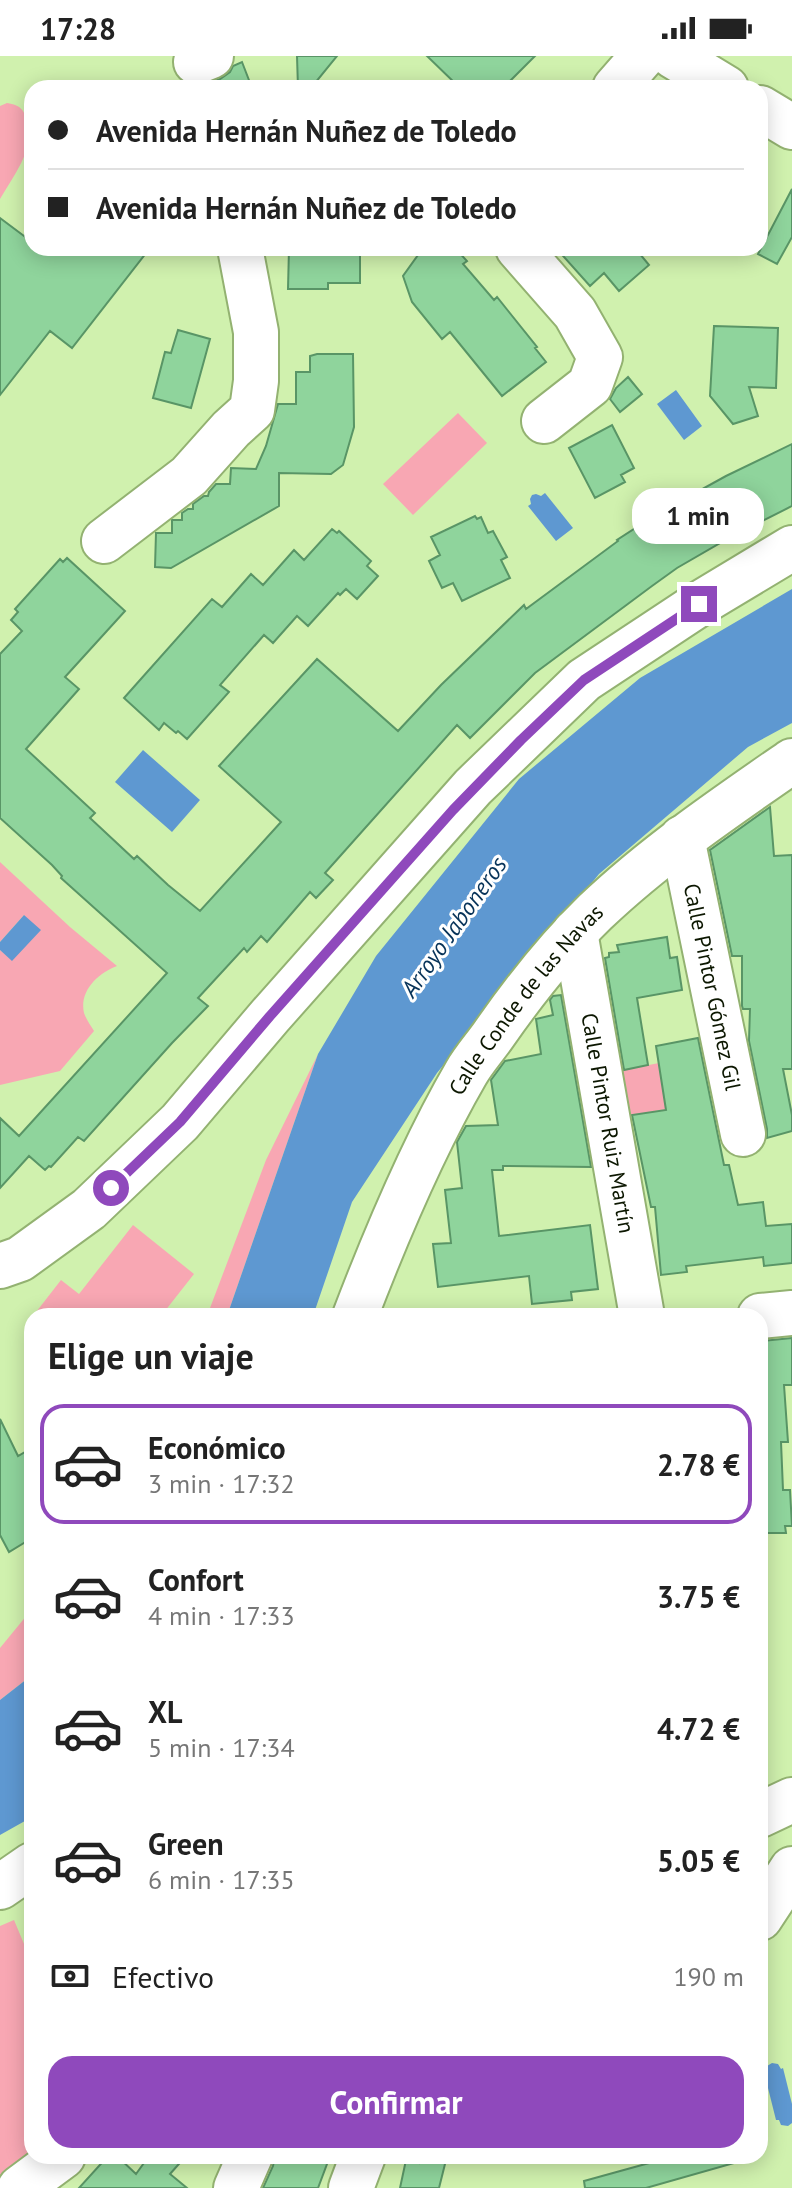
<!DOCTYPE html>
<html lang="es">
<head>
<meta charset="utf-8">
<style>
	:root { --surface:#fff; --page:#f6f6f6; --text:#222; --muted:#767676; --line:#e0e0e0; --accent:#8f49bc }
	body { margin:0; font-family:"PT Sans",sans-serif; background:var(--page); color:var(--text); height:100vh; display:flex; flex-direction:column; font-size:30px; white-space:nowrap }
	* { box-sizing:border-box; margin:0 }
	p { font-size:26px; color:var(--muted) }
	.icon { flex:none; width:44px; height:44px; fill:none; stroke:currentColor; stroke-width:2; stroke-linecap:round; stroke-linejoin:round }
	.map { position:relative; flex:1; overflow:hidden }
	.panel { position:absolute; left:24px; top:1252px; width:744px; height:856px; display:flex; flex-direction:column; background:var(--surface); border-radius:24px; box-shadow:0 4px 20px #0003 }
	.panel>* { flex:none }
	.top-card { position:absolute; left:24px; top:24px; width:744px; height:176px; border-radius:24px; box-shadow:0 4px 20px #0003; display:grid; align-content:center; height:176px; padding:0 24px; background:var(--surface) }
	.end { position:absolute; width:36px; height:36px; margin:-18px; border:10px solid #8f49bc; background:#fff; box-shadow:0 0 0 4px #fff }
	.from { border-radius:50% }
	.bubble { position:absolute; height:56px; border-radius:24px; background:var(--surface); box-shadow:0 4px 20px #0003; font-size:26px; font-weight:700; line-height:56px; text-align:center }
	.top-card b { display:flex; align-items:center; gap:28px; height:76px; font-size:30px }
	.top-card b+b { border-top:2px solid var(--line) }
	.top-card i { width:20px; height:20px; background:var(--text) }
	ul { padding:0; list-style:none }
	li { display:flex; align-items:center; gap:24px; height:120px; margin:0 16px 12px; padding:0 8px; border:4px solid transparent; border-radius:24px }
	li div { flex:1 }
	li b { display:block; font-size:30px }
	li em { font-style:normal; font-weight:700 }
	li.current { border-color:var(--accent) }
	li>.icon { width:72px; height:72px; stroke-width:1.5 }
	h2 { padding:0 24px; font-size:36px; line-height:96px }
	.pay { display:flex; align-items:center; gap:20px; height:88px; padding:0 24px; font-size:30px }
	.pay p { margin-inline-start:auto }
	.action { display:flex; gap:16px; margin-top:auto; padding:16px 24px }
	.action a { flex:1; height:92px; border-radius:24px; background:var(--accent); color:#fff; font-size:32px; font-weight:700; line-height:92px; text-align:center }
	.status { display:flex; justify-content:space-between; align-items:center; height:56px; padding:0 40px; background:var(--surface); direction:ltr }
	.status svg { height:22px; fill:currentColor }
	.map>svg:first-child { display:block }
	.green { fill:#f8a7b3 }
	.water { fill:#5e98d1 }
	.building { fill:#8fd49c; stroke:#599566; stroke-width:2 }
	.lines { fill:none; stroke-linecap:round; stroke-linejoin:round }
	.minor-casing { stroke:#93b271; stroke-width:48 }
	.major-casing { stroke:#93b271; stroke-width:48 }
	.minor { stroke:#fff; stroke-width:44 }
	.major { stroke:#fff; stroke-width:44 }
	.route { stroke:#8f49bc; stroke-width:10 }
	.labels { text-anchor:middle; stroke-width:6; stroke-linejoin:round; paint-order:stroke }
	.street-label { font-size:22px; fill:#0c1701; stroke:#fff }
	.water-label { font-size:24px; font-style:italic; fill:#073359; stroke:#fff }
</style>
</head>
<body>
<div class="status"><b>17:28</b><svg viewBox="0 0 49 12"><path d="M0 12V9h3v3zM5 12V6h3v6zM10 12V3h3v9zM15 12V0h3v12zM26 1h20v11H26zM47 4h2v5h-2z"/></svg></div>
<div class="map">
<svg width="792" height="2132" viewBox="0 0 792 2132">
	<rect width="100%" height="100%" fill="#d0f1ae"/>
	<path class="green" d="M 7,47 C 21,49 24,54 28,67 L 32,67 C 32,95 14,120 0,143 L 0,50 Z
		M 458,357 L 487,387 L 413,459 L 383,428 Z
		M 0,806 L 70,871 L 117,910 C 98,917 79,935 84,957 C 86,963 91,970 94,975 L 60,1015 L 0,1029 L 0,894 L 12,904 L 24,859 L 0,886 Z
		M 318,998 L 227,1260 L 207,1260 L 266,1104 Z
		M 659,1007 L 667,1053 L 625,1060 L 618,1015 Z
		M 133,1169 L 194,1218 L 161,1260 L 33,1260 L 61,1224 L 79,1238 Z
		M 32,1553 L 32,1619 L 0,1644 L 0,1592 Z
		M 14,1864 L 32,1907 L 32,2100 L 0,2123 L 0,1870 Z"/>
	<path class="water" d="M 676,334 L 702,370 L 684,384 L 657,348 Z
		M 545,437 L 573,472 L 556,485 L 528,450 L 531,448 L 530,443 L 532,439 L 536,438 L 541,440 Z
		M 792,533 L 792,667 L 748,691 L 599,818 L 437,1017 L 352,1146 L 313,1260 L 227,1260 L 318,998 L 376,900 L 519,723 L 640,622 Z
		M 143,694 L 200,744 L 172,776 L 115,726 Z
		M 24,859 L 41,874 L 12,905 L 0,894 L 0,886 Z
		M 32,1619 L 32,1761 L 0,1779 L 0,1644 Z
		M 772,2007 L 778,2008 L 781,2013 L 783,2012 L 792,2048 L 792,2067 L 788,2070 L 781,2069 L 779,2064 L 776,2064 L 764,2016 L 768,2016 L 767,2010 Z"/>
	<path class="building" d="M 297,0 L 337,0 L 311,32 L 298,32 Z
		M 427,0 L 535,0 L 503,32 L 460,32 Z
		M 242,6 L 252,32 L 181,32 L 186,28 L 193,31 L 205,29 L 220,23 L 230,16 L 233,10 Z
		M 792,133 L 792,181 L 777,208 L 758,198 Z
		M 0,162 L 32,186 L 32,192 L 150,192 L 72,292 L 50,275 L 0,339 Z
		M 289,192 L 360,192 L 360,227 L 328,227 L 328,233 L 288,233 Z
		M 423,192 L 455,192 L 467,205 L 463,208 L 494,244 L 497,241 L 537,291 L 535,292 L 546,306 L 502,340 L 450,276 L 442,283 L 412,246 L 403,220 Z
		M 556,192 L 635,192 L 649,209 L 619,235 L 604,217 L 590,230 Z
		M 714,270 L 778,272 L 776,332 L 749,331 L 758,360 L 733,368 L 710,340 Z
		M 178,274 L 210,283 L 191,352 L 153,342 L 165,296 L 171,297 Z
		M 317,298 L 353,298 L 354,371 L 343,409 L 331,418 L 279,417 L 279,450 L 171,512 L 155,511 L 156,477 L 172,477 L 172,464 L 182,464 L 182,457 L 188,453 L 193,453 L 193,448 L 204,440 L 208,440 L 209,436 L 216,428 L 230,428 L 231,412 L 256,413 L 266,390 L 278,348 L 296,348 L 296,316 L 310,316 L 310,300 Z
		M 628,321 L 642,338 L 620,356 L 610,343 L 616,332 Z
		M 612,369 L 634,412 L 621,419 L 625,426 L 595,442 L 569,392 Z
		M 792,388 L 792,450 L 729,482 L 677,512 L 652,530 L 535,617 L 470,682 L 457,669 L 325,817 L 333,824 L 316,842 L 310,836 L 267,886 L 261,880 L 247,896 L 244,892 L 198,942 L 208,950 L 172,987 L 84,1085 L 78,1081 L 51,1111 L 49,1110 L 45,1114 L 29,1100 L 0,1132 L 0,1062 L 19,1080 L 167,917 L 61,822 L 62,820 L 52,809 L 0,762 L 0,598 L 22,575 L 11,564 L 18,556 L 15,553 L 60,503 L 63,506 L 67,502 L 125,555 L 65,621 L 79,633 L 26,693 L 95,757 L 90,762 L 134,803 L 137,800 L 168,829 L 200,855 L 281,766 L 219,710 L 317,603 L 398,675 L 441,629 L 524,549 L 526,553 L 618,485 L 617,484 L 657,458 L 726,420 Z
		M 475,460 L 477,463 L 481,461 L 488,477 L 493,475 L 507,501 L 501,504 L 510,522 L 462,545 L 453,527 L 442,532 L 429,505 L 440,499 L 431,481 Z
		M 332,473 L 337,477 L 339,475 L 371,505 L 367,510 L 378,520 L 357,543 L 346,533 L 340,539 L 338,537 L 308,570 L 297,560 L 273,587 L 264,579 L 220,629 L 229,636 L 187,683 L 178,675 L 176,677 L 164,667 L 159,674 L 124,642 L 212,543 L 222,551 L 251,518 L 263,529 L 294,494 L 304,504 Z
		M 770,751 L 774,800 L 792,799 L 792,1013 L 783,1013 L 792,1059 L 792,1075 L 767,1082 L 767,1073 L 749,985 L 750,953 L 743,953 L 742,950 L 742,900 L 732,900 L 710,794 Z
		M 667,881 L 670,902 L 677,901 L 682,934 L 637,942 L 648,1009 L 624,1014 L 605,902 L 609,901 L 609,897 L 619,896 L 617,889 Z
		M 561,939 L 591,1111 L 503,1110 L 503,1114 L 492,1114 L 499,1180 L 590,1169 L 598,1233 L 571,1236 L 572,1244 L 532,1248 L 529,1220 L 438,1231 L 433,1188 L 451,1187 L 445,1134 L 462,1132 L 457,1086 L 466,1070 L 498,1069 L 491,1024 L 505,1005 L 541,998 L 536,963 L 553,959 L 550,944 L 553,940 Z
		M 698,982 L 724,1109 L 729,1109 L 738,1149 L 763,1146 L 766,1170 L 792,1168 L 792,1207 L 764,1210 L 763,1201 L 686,1210 L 687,1216 L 661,1219 L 655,1151 L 651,1151 L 632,1059 L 666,1054 L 656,990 Z
		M 792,1282 L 792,1329 L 784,1329 L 788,1386 L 781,1386 L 783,1434 L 790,1434 L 792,1470 L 785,1470 L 786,1477 L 760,1477 L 760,1318 L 763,1318 L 762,1285 Z
		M 0,1363 L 18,1400 L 32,1392 L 32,1482 L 9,1496 L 0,1479 Z
		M 108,2100 L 117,2100 L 136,2118 L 149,2100 L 186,2100 L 170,2118 L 187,2132 L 79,2132 Z
		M 275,2100 L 330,2100 L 318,2132 L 263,2132 L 273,2110 Z
		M 421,2100 L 447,2100 L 439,2132 L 400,2132 L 406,2104 L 419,2107 Z
		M 659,2100 L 734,2100 L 734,2107 L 646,2132 L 585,2132 L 584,2125 L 660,2104 Z"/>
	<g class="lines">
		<g class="minor-casing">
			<g id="minor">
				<path d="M 196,6 L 211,0"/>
				<path d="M 615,32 L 643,0"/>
				<path d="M 518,192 L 575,257 L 600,301 L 590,329 L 544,365"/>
				<path d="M 104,485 L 189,420 L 231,373 L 252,354 L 256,325 L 256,276 L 240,192"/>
				<path id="s1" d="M 682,782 L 743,1078"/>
				<path id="s2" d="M 575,876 L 642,1260"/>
				<path d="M 0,1210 L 20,1203 L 89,1153 L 180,1066 L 270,960 L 473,731 L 584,624 L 699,548 L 792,492"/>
				<path id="s3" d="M 355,1260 C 386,1179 422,1093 466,1017 C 474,1003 485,991 494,978 C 524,935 557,893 595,856 C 655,799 724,752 792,705"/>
				<path d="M 760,1260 L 792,1257"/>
				<path d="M 760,1759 L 792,1744"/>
				<path d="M 0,1831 L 32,1809"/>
				<path d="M 760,1862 L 792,1813"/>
				<path d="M 20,2132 L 63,2100"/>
				<path d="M 236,2132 L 250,2100"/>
				<path d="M 351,2132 L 363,2100"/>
			</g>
		</g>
		<g class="major-casing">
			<path id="major" d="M 673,0 L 726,32
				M 760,52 L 792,71"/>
		</g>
		<use href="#minor" class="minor"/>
		<use href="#major" class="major"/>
	</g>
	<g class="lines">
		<path class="route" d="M 111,1132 L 180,1066 L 270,960 L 453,754 L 521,684 L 584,624 L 699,548"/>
	</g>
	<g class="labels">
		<g class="street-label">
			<text dy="8" stroke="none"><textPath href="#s1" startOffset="152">Calle Pintor Gómez Gil</textPath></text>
			<text dy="8" stroke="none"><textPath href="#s3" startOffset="362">Calle Conde de las Navas</textPath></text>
			<text dy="8" stroke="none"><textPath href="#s2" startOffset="194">Calle Pintor Ruiz Martín</textPath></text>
		</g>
		<g class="water-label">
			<text transform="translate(454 871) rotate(-55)" y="8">Arroyo Jaboneros</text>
		</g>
	</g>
</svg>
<i class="end from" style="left:111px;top:1132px"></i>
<i class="end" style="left:699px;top:548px"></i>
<div class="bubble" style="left:632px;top:432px;width:132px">1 min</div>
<div class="top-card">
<b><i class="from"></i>Avenida Hernán Nuñez de Toledo</b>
<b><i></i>Avenida Hernán Nuñez de Toledo</b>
</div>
<section class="panel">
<h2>Elige un viaje</h2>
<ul>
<li class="current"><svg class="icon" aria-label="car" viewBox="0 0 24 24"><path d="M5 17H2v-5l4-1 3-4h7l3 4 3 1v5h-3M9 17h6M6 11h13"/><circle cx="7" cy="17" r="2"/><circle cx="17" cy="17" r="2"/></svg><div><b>Económico</b><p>3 min · 17:32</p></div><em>2.78 €</em></li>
<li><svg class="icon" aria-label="car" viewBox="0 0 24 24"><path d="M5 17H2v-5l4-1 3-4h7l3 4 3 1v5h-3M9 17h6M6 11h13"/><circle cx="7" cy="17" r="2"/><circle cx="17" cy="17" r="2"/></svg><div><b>Confort</b><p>4 min · 17:33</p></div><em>3.75 €</em></li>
<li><svg class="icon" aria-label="car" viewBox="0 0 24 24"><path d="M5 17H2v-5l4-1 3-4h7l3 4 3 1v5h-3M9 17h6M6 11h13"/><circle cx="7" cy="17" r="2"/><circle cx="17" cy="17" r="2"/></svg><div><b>XL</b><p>5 min · 17:34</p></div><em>4.72 €</em></li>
<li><svg class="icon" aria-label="car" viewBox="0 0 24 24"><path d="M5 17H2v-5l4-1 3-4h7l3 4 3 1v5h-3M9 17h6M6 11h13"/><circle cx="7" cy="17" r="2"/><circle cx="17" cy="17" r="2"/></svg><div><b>Green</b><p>6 min · 17:35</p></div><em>5.05 €</em></li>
</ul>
<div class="pay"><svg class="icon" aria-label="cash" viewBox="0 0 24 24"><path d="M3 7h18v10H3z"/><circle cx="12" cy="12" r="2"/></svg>Efectivo<p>190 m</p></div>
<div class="action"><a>Confirmar</a></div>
</section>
</div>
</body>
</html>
